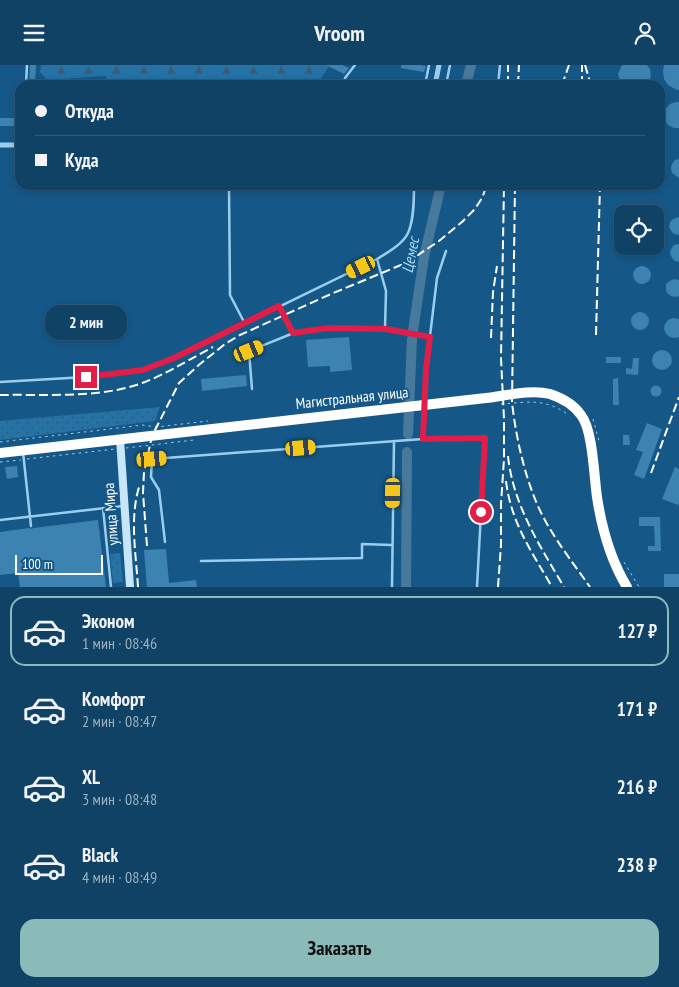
<!DOCTYPE html>
<html lang="ru">
<head>
<meta charset="utf-8">
<style>
	:root { --surface:#104266; --page:#1e4d6f; --text:#f1f3f6; --muted:#9cb0bf; --line:#305b7a; --accent:#8bbbb9 }
	body { margin:0; font-family:"PT Sans Narrow",sans-serif; background:var(--page); color:var(--text); height:100vh; display:flex; flex-direction:column; font-size:19px; white-space:nowrap }
	* { box-sizing:border-box; margin:0 }
	p { font-size:16px; color:var(--muted) }
	.icon { flex:none; width:28px; height:28px; fill:none; stroke:currentColor; stroke-width:2; stroke-linecap:round; stroke-linejoin:round }
	.map { position:relative; height:522px; overflow:hidden }
	.side { display:flex; flex-direction:column; background:var(--surface); flex:1 }
	.side>* { flex:none }
	.hud { position:absolute; left:15px; top:15px; width:650px; height:110px; border-radius:15px; box-shadow:0 2px 8px #0003,0 0 0 1px var(--line); display:grid; align-content:center; height:110px; padding:0 20px; background:var(--surface) }
	.controls { position:absolute; left:614px; top:140px; display:grid; gap:10px }
	.controls a { display:grid; place-items:center; width:50px; height:50px; border-radius:10px; background:var(--surface); box-shadow:0 2px 8px #0003,0 0 0 1px var(--line); font-size:25px }
	.scale { position:absolute; left:15px; bottom:12px; width:88px; box-sizing:border-box; padding-left:5px; border:2px solid #fff; border-top:0; font-size:14px; line-height:18px; white-space:nowrap; color:#fff; -webkit-text-stroke:4px #155888; paint-order:stroke }
	.end { position:absolute; width:22px; height:22px; margin:-11px; border:6px solid #e11d48; background:#fff; box-shadow:0 0 0 2px #fff }
	.from { border-radius:50% }
	.bubble { position:absolute; height:35px; border-radius:15px; background:var(--surface); box-shadow:0 2px 8px #0003,0 0 0 1px var(--line); font-size:16px; font-weight:700; line-height:35px; text-align:center }
	.car { position:absolute; width:15px; height:30px; margin:-15px -8px; border-radius:6px; box-shadow:0 0 4px 1px #0007; background:linear-gradient(#f5c518 24%,#345 0 40%,#f5c518 0 76%,#345 0 86%,#f5c518 0) }
	.hud b { display:flex; align-items:center; gap:18px; height:48px; font-size:19px }
	.hud b+b { border-top:1px solid var(--line) }
	.hud i { width:12px; height:12px; background:var(--text) }
	ul { padding:9px 0 0; list-style:none }
	li { display:flex; align-items:center; gap:15px; height:70px; margin:0 10px 8px; padding:0 10px; border:2px solid transparent; border-radius:15px }
	li div { flex:1 }
	li b { display:block; font-size:19px }
	li em { font-style:normal; font-weight:700 }
	li.on { border-color:var(--accent) }
	li>.icon { width:45px; height:45px; stroke-width:1.5 }
	.cta { display:flex; gap:10px; margin-top:auto; padding:10px 20px }
	.cta a { flex:1; height:58px; border-radius:15px; background:var(--accent); color:#111; font-size:20px; font-weight:700; line-height:58px; text-align:center }
	header { display:flex; justify-content:space-between; align-items:center; height:65px; padding:0 20px; background:var(--surface); font-size:22px; font-weight:700 }
	.map>svg:first-child { display:block }
	.green { fill:url(#green-dots) }
	.forest { fill:url(#forest-firs) }
	.lines { fill:none; stroke-linecap:round; stroke-linejoin:round }
	.river { stroke:#47799c; stroke-width:10 }
	.building { fill:#3d83b2 }
	.path { stroke:#9bcdef; stroke-width:1; stroke-dasharray:2.5 4; stroke-linecap:butt }
	.lane { stroke:#9bcdef; stroke-width:2.5 }
	.street { stroke:#9bcdef; stroke-width:5 }
	.secondary { stroke:#c8e6fa; stroke-width:8 }
	.highway { stroke:#fff; stroke-width:10 }
	.rail { stroke:#fff; stroke-width:2; stroke-dasharray:9 4; stroke-linecap:butt }
	.route { stroke:#e11d48; stroke-width:6 }
	.labels { text-anchor:middle; stroke-width:4; stroke-linejoin:round; paint-order:stroke }
	.street-label { font-size:15px; fill:#fff; stroke:#155888 }
	.water-label { font-size:16px; font-style:italic; fill:#a6d7f6; stroke:#155888 }
</style>
</head>
<body>
<header><svg class="icon" aria-label="menu" viewBox="0 0 24 24"><path d="M4 6h16M4 12h16M4 18h16"/></svg>Vroom<svg class="icon" aria-label="person" viewBox="0 0 24 24"><circle cx="12" cy="8" r="4"/><path d="M4 21q1-7 8-7t8 7"/></svg></header>
<div class="map">
<svg width="679" height="522" viewBox="0 0 679 522">
	<defs>
		<pattern id="green-dots" width="8" height="8" patternUnits="userSpaceOnUse" patternTransform="scale(1.25)"><rect width="8" height="8" fill="#2472a6"/><path d="M2 2h.1M6 6h.1" fill="none" stroke="#3c5b70" stroke-width="1.8" stroke-linecap="round"/></pattern>
		<pattern id="forest-firs" width="22" height="20" patternUnits="userSpaceOnUse" patternTransform="scale(1.25)"><rect width="22" height="20" fill="#2472a6"/><path d="M5 1l3.5 6h-7zM16 11l3.5 6h-7z" fill="#3c5b70"/></pattern>
	</defs>
	<rect width="100%" height="100%" fill="#155888"/>
	<path class="green" d="M 160,342 L 155,356 L 0,375 L 0,356 Z
		M 120,488 L 123,517 L 113,518 L 110,489 Z"/>
	<path class="forest" d="M 41,0 L 332,0 L 329,1 L 320,15 L 320,20 L 108,20 L 106,11 L 47,15 L 40,7 Z"/>
	<g class="lines">
		<path class="river" d="M 466,20 L 471,0
			M 413,266 L 424,192 L 441,120
			M 408,369 L 412,274
			M 406,522 L 407,387"/>
	</g>
	<path class="building" d="M 30,0 L 36,0 L 35,20 L 29,20 Z
		M 326,0 L 342,0 L 349,3 L 344,9 Z
		M 401,0 L 420,0 L 426,1 L 424,7 L 401,3 Z
		M 622,0 L 647,0 L 650,4 L 651,11 L 649,18 L 647,20 L 622,20 L 620,16 L 618,9 Z
		M 664,0 L 679,0 L 679,25 L 675,24 L 668,20 L 664,14 L 663,6 Z
		M 405,15 L 421,18 L 421,20 L 404,20 Z
		M 676,37 L 679,37 L 679,63 L 674,63 L 668,60 L 665,55 L 664,49 L 666,43 L 670,39 Z
		M 0,53 L 20,53 L 20,61 L 0,61 Z
		M 679,94 L 679,113 L 672,108 L 671,103 L 672,99 L 675,95 Z
		M 610,120 L 625,120 L 625,124 L 610,124 Z
		M 679,152 L 679,170 L 674,169 L 671,166 L 669,162 L 670,157 L 673,154 Z
		M 679,179 L 679,197 L 675,196 L 672,193 L 670,188 L 671,184 L 674,180 Z
		M633 210a9 9 0 1 1 18 0a9 9 0 1 1-18 0Z
		M 674,214 L 679,215 L 679,231 L 675,232 L 671,231 L 667,228 L 666,224 L 666,219 L 670,216 Z
		M631 256a9 9 0 1 1 18 0a9 9 0 1 1-18 0Z
		M 673,253 L 679,254 L 679,272 L 675,273 L 670,272 L 666,269 L 664,264 L 665,259 L 668,255 Z
		M 349,272 L 352,305 L 330,307 L 330,301 L 308,302 L 306,275 Z
		M652 295a10 10 0 1 1 20 0a10 10 0 1 1-20 0Z
		M 606,292 L 621,292 L 621,298 L 606,298 Z
		M 633,293 L 639,293 L 638,310 L 626,309 L 626,303 L 632,304 Z
		M 246,310 L 247,321 L 202,326 L 201,314 Z
		M 618,313 L 619,340 L 613,340 L 613,314 Z
		M650.5 326a5.5 5.5 0 1 1 11 0a5.5 5.5 0 1 1-11 0Z
		M 647,358 L 662,364 L 644,414 L 634,410 L 643,387 L 636,385 Z
		M 623,370 L 629,370 L 630,380 L 623,380 Z
		M 17,401 L 18,412 L 7,414 L 5,402 Z
		M 675,402 L 679,404 L 679,437 L 678,440 L 662,434 Z
		M 639,452 L 660,452 L 661,486 L 648,486 L 648,481 L 655,481 L 654,461 L 639,461 Z
		M 98,455 L 106,522 L 20,522 L 18,508 L 0,510 L 0,467 L 29,463 L 31,464 L 34,463 Z
		M 166,484 L 169,518 L 196,515 L 197,522 L 147,522 L 144,485 Z
		M 664,509 L 679,509 L 679,522 L 664,522 Z"/>
	<g class="lines">
		<path class="path" d="M 501,339 C 530,337 544,333 569,350
			M 593,354 L 599,376
			M 0,377 L 143,360 L 156,362 L 208,356
			M 126,383 L 194,375
			M 27,394 L 115,384
			M 0,397 L 21,395
			M 624,497 L 639,522"/>
		<path class="lane" d="M 26,20 L 27,0
			M 344,20 L 345,13 L 355,0
			M 425,20 L 429,0
			M 446,20 L 450,0
			M 498,20 L 500,0
			M 229,121 L 230,230 L 244,257
			M 229,122 L 414,121
			M 377,194 L 386,226 L 385,263
			M 279,241 L 293,268
			M 0,317 L 86,312 L 143,305 L 174,293 L 377,194 C 387,188 403,179 408,168 C 414,155 414,134 414,120
			M 252,324 L 249,286 L 296,267 L 328,263 L 385,263 L 430,272
			M 425,336 L 426,304 L 437,213 L 446,186
			M 425,342 L 423,374 L 485,373 L 477,522
			M 23,387 L 31,461
			M 103,443 L 111,522
			M 0,455 L 123,441
			M 165,477 L 159,425 L 151,412 L 152,394 L 423,374
			M 201,496 L 362,493 L 362,479 L 392,480
			M 392,522 L 394,376"/>
		<path class="street" d="M 435,20 L 439,0
			M 0,80 L 20,80"/>
		<path class="secondary" d="M 120,374 L 130,522"/>
		<path class="highway" d="M 0,388 L 486,333 C 505,331 531,324 550,329 C 562,333 574,340 581,350 C 593,365 594,412 597,432 C 602,465 610,494 627,522"/>
		<path class="rail" d="M 585,0 L 591,20
			M 508,20 L 508,0
			M 518,20 L 519,0
			M 562,20 L 569,0
			M 582,20 L 582,0
			M 515,120 L 512,338 C 516,371 523,404 535,434 C 547,465 571,495 590,522
			M 596,270 L 600,120
			M 491,273 L 493,227 L 497,201
			M 0,330 C 46,329 101,334 145,317 C 168,308 190,294 213,282
			M 508,391 C 513,440 540,481 564,522
			M 651,408 L 679,332
			M 506,416 C 511,458 532,487 552,522
			M 147,481 L 143,428 L 144,407 L 152,371 L 179,318 L 200,299 L 225,279 L 240,270 L 331,229 L 401,200 L 415,192 L 439,176 L 462,157 L 475,144 L 482,133 L 487,120
			M 138,522 C 136,488 129,452 140,419
			M 498,522 L 501,480 L 501,439 L 504,394 L 504,354 L 501,293 L 504,120"/>
	</g>
	<g class="lines">
		<path class="route" d="M 86,312 L 143,305 L 174,293 L 279,241 L 293,268 L 328,263 L 386,264 L 430,272 L 426,304 L 423,374 L 485,373 L 481,447"/>
	</g>
	<g class="labels">
		<g class="street-label">
			<text transform="translate(352 333) rotate(-6)" y="5">Магистральная улица</text>
			<text transform="translate(111 449) rotate(-94)" y="5">улица Мира</text>
		</g>
		<g class="water-label">
			<text transform="translate(410 190) rotate(-79)" y="6">Цемес</text>
		</g>
	</g>
</svg>
<div class="controls">
<a><svg class="icon" aria-label="locate" viewBox="0 0 24 24"><circle cx="12" cy="12" r="6"/><path d="M12 2v4M12 18v4M2 12h4M18 12h4"/></svg></a>
</div>
<div class="scale">100 m</div>
<i class="end from" style="left:481px;top:447px"></i>
<i class="end" style="left:86px;top:312px"></i>
<div class="bubble" style="left:45px;top:240px;width:82px">2 мин</div>
<i class="car" style="left:361px;top:202px;rotate:244deg"></i>
<i class="car" style="left:249px;top:286px;rotate:68deg"></i>
<i class="car" style="left:301px;top:383px;rotate:85deg"></i>
<i class="car" style="left:152px;top:394px;rotate:86deg"></i>
<i class="car" style="left:393px;top:428px;rotate:181deg"></i>
<div class="hud">
<b><i class="from"></i>Откуда</b>
<b><i></i>Куда</b>
</div>
</div>
<section class="side">
<ul>
<li class="on"><svg class="icon" aria-label="car" viewBox="0 0 24 24"><path d="M5 17H2v-5l4-1 3-4h7l3 4 3 1v5h-3M9 17h6M6 11h13"/><circle cx="7" cy="17" r="2"/><circle cx="17" cy="17" r="2"/></svg><div><b>Эконом</b><p>1 мин · 08:46</p></div><em>127 ₽</em></li>
<li><svg class="icon" aria-label="car" viewBox="0 0 24 24"><path d="M5 17H2v-5l4-1 3-4h7l3 4 3 1v5h-3M9 17h6M6 11h13"/><circle cx="7" cy="17" r="2"/><circle cx="17" cy="17" r="2"/></svg><div><b>Комфорт</b><p>2 мин · 08:47</p></div><em>171 ₽</em></li>
<li><svg class="icon" aria-label="car" viewBox="0 0 24 24"><path d="M5 17H2v-5l4-1 3-4h7l3 4 3 1v5h-3M9 17h6M6 11h13"/><circle cx="7" cy="17" r="2"/><circle cx="17" cy="17" r="2"/></svg><div><b>XL</b><p>3 мин · 08:48</p></div><em>216 ₽</em></li>
<li><svg class="icon" aria-label="car" viewBox="0 0 24 24"><path d="M5 17H2v-5l4-1 3-4h7l3 4 3 1v5h-3M9 17h6M6 11h13"/><circle cx="7" cy="17" r="2"/><circle cx="17" cy="17" r="2"/></svg><div><b>Black</b><p>4 мин · 08:49</p></div><em>238 ₽</em></li>
</ul>
<div class="cta"><a>Заказать</a></div>
</section>
</body>
</html>
